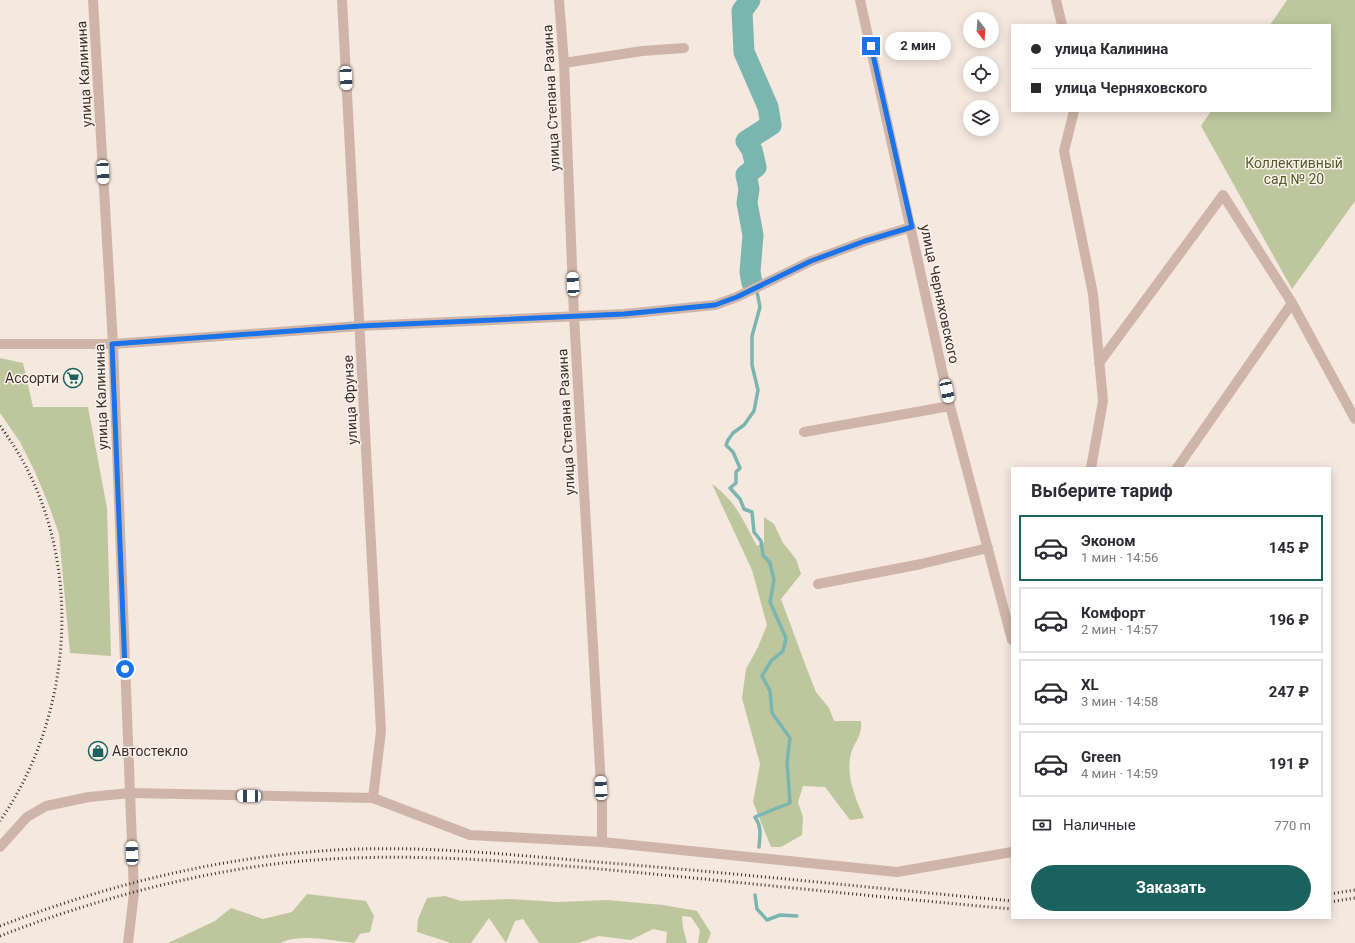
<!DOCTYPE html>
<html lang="ru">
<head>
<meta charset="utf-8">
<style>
	:root { --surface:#fff; --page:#f7f7f7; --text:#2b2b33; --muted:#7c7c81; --line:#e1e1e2; --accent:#1b615d }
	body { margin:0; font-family:Roboto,sans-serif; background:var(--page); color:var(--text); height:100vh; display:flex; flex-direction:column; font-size:15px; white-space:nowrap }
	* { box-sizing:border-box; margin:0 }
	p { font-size:13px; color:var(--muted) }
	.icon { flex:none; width:22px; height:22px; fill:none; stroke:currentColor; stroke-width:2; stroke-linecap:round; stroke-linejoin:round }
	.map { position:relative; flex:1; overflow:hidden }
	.drawer { position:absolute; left:1011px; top:467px; width:320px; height:452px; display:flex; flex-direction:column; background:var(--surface); border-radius:0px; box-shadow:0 2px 10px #0003 }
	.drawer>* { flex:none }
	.hud { position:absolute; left:1011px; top:24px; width:320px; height:88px; border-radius:0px; box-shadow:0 2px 10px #0003; display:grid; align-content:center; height:88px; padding:0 20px; background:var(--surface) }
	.needle { width:26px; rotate:163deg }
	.tools { position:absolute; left:963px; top:12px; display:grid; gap:8px }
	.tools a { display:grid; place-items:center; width:36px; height:36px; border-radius:50%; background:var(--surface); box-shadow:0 2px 10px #0003; font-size:20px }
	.end { position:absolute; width:18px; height:18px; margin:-9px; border:5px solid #1a73e8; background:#fff; box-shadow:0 0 0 2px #fff }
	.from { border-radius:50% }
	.bubble { position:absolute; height:28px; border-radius:14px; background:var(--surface); box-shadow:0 2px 10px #0003; font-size:13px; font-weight:700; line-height:28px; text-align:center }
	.car { position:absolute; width:12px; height:24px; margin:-12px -6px; border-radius:5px; box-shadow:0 0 3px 1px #0007; background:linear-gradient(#fff 24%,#345 0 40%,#fff 0 76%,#345 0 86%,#fff 0) }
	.hud b { display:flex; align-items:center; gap:14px; height:38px; font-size:15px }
	.hud b+b { border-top:1px solid var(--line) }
	.hud i { width:10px; height:10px; background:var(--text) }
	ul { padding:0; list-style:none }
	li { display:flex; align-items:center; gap:12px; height:66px; margin:0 8px 6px; padding:0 12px; border:2px solid var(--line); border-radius:0px }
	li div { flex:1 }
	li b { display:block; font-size:15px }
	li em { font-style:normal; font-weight:700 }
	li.active { border-color:var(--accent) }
	li>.icon { width:36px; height:36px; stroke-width:1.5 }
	h2 { padding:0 20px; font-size:18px; line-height:48px }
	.pay { display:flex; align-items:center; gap:10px; height:44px; padding:0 20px; font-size:15px }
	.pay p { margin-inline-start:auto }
	.primary-button { display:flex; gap:8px; margin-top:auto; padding:8px 20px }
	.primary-button a { flex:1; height:46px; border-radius:24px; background:var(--accent); color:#fff; font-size:16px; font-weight:700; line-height:46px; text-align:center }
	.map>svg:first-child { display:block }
	.green { fill:#bdc69d }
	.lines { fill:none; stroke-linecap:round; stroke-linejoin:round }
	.stream { stroke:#7bb5b0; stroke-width:3.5 }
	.river { stroke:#7bb5b0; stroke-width:21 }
	.minor { stroke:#cfb5a9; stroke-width:10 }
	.tertiary { stroke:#cfb5a9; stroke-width:10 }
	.rail { stroke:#3b2d29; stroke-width:3; stroke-dasharray:1 3; stroke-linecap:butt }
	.route { stroke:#1a73e8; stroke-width:5 }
	.labels { text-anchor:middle; stroke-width:3; stroke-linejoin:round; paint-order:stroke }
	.street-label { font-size:14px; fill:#3b2d29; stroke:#fcf2ec }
	.park-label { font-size:14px; fill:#505c2b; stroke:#fcf2ec }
	.poi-label { font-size:14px; fill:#3b2d29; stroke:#fcf2ec; text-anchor:end }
</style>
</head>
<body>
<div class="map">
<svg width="1355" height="943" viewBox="0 0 1355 943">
	<rect width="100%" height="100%" fill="#f5e8df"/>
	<path class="green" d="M 1287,0 L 1355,0 L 1355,201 L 1292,289 L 1201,126 L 1211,111 L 1330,111 L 1330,25 L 1270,25 Z
		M 0,358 L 23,363 L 33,407 L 88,407 L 107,508 L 111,656 L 70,653 L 59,534 L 48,503 L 35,472 L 20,442 L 0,413 Z
		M 712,484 C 737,502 743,521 757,546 L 764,542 L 764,517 L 774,524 L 783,543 L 796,559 L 801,574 L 781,599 L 808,672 L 816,692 L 829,708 L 834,721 L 861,721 C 863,737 852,744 850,758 C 847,780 856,799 864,818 L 850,820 L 825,787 L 803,786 L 798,802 L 803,817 L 802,835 L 781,847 L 771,847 L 753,802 L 760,764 L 742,698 L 746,669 L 758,647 L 767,625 L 752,570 Z
		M 307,894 L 366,901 L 374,916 L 370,932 L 360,934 L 354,943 C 331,941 302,933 280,943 L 168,943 L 215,921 L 231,908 L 263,919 L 292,912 Z
		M 445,896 L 461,901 L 510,899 L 558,902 L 607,900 L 663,905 L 697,911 L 711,933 L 707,943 L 698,943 L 700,930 L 691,917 L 682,916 L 683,928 L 687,943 L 666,943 L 667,932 L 653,929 L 631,940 L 599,936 L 578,943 L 539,943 L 523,919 L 515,921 L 506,943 L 489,918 L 471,943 L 451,943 L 417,932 L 418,919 L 427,898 Z"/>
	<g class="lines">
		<path class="stream" d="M 757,292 L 760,307 L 752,336 L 752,365 L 758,390 L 754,411 L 744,425 L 733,433 L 728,440 L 726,445 L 733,452 L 740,468 L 736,472 L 736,483 L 730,488 L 740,499 L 744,509 L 752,512 L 754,532 L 761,541 L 763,555 L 770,563 L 774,580 L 770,602 L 786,638 L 783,651 L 771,661 L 762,676 L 770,691 L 772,713 L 790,738 L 787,762 L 790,803 L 755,817 C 762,827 760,836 759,847
			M 755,895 L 757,909 L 767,920 L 780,915 L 797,916"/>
		<path class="river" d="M 750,0 L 742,11 L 744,52 L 768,107 L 771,125 L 746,141 L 752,150 L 756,167 L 746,175 L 749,189 L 747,203 L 753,235 L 750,272 L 752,283"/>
		<path class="minor" d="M 342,0 L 381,731 L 373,798
			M 559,0 L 564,63 L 574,316 L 602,803 L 602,842
			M 860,0 L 950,406 L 1012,640
			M 1056,0 L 1062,25
			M 564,63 L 642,51 L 684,48
			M 1074,111 L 1064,151 L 1093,294 L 1103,401 L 1091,468
			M 0,344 L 113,344 L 360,326 L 624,314 L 715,305 L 737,297 L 811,261 L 865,241 L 911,227
			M 1099,363 L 1223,195 L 1292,303 L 1355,419
			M 804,432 L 950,406
			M 1177,468 L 1292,303
			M 818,584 L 921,564 L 988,548
			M 0,847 L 27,817 L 46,806 L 89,797 L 130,793 L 373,798 L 470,835 L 602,842 L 897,872 L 1012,852"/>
		<path class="tertiary" d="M 93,0 L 113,344 L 130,793 L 134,893 L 128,943"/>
		<path class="rail" d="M 0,426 C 86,539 79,707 0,821
			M 1330,894 L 1355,890
			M 1330,902 L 1355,898
			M 0,926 C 99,888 203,861 309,852 C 405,843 501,854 597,862 C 735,873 874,888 1012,901
			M 0,936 C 97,898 211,868 314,860 C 424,852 535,863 643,873 C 766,885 889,898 1012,909"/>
	</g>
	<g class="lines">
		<path class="route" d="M 125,669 L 112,344 L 360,326 L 624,314 L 715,305 L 737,297 L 811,261 L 865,241 L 912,227 L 871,46"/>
	</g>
	<defs>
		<g id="supermarket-ring" transform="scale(1)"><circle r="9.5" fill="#fcf2ec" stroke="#1b615d" stroke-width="1.5"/><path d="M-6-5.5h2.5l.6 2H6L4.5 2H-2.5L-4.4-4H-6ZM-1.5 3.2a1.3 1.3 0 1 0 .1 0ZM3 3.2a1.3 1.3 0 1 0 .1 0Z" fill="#1b615d"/></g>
		<g id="shop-ring" transform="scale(1)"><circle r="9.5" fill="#fcf2ec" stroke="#1b615d" stroke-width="1.5"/><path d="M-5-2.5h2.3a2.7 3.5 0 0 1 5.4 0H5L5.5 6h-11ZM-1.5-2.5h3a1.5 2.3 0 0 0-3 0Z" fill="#1b615d"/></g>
	</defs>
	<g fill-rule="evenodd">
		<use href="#supermarket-ring" x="73" y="378"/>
		<use href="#shop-ring" x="98" y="751"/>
	</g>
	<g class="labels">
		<g class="street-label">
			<text transform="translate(84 74) rotate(-93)" y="5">улица Калинина</text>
			<text transform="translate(551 98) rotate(-93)" y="5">улица Степана Разина</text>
			<text transform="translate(940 294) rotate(78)" y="5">улица Черняховского</text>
			<text transform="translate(101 397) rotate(-92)" y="5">улица Калинина</text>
			<text transform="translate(350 400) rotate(-93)" y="5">улица Фрунзе</text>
			<text transform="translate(566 422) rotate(-93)" y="5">улица Степана Разина</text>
		</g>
		<g class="park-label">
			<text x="1294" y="168">Коллективный<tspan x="1294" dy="16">сад № 20</tspan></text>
		</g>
		<g class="poi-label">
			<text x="59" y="383">Ассорти</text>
			<text x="112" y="756" text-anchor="start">Автостекло</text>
		</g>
	</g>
</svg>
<div class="tools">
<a><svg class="needle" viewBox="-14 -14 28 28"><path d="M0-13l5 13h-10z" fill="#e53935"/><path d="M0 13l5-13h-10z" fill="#7c7c81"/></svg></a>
<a><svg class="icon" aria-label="locate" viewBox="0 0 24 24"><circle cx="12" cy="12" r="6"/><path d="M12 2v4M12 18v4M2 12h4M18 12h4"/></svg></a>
<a><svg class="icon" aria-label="layers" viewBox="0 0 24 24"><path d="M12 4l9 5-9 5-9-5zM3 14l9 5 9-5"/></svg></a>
</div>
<i class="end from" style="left:125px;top:669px"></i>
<i class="end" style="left:871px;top:46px"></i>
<div class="bubble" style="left:885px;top:32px;width:66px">2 мин</div>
<i class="car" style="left:346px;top:78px;rotate:177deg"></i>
<i class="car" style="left:103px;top:172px;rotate:177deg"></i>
<i class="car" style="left:573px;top:284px;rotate:357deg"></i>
<i class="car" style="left:947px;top:391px;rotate:168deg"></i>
<i class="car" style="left:601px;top:788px;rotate:357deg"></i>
<i class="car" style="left:249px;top:796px;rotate:271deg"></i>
<i class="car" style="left:132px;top:853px;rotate:358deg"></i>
<div class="hud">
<b><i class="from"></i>улица Калинина</b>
<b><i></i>улица Черняховского</b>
</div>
<section class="drawer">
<h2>Выберите тариф</h2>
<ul>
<li class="active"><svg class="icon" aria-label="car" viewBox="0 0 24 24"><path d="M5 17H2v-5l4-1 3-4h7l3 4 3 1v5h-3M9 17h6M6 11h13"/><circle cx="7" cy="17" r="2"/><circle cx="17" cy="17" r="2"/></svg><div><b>Эконом</b><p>1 мин · 14:56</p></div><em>145 ₽</em></li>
<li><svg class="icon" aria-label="car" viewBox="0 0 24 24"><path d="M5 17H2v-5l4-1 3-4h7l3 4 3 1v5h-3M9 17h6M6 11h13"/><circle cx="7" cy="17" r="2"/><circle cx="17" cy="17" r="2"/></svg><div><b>Комфорт</b><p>2 мин · 14:57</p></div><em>196 ₽</em></li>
<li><svg class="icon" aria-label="car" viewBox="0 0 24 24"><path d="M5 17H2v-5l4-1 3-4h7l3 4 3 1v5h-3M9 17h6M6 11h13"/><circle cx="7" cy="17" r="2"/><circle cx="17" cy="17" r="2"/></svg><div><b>XL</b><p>3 мин · 14:58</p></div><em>247 ₽</em></li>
<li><svg class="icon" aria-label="car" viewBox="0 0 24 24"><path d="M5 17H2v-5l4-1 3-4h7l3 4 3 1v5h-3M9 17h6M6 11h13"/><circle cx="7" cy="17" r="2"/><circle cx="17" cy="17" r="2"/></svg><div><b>Green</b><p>4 мин · 14:59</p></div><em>191 ₽</em></li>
</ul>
<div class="pay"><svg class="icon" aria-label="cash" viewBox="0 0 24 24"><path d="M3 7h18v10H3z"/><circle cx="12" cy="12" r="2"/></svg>Наличные<p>770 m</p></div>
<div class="primary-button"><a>Заказать</a></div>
</section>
</div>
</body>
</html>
